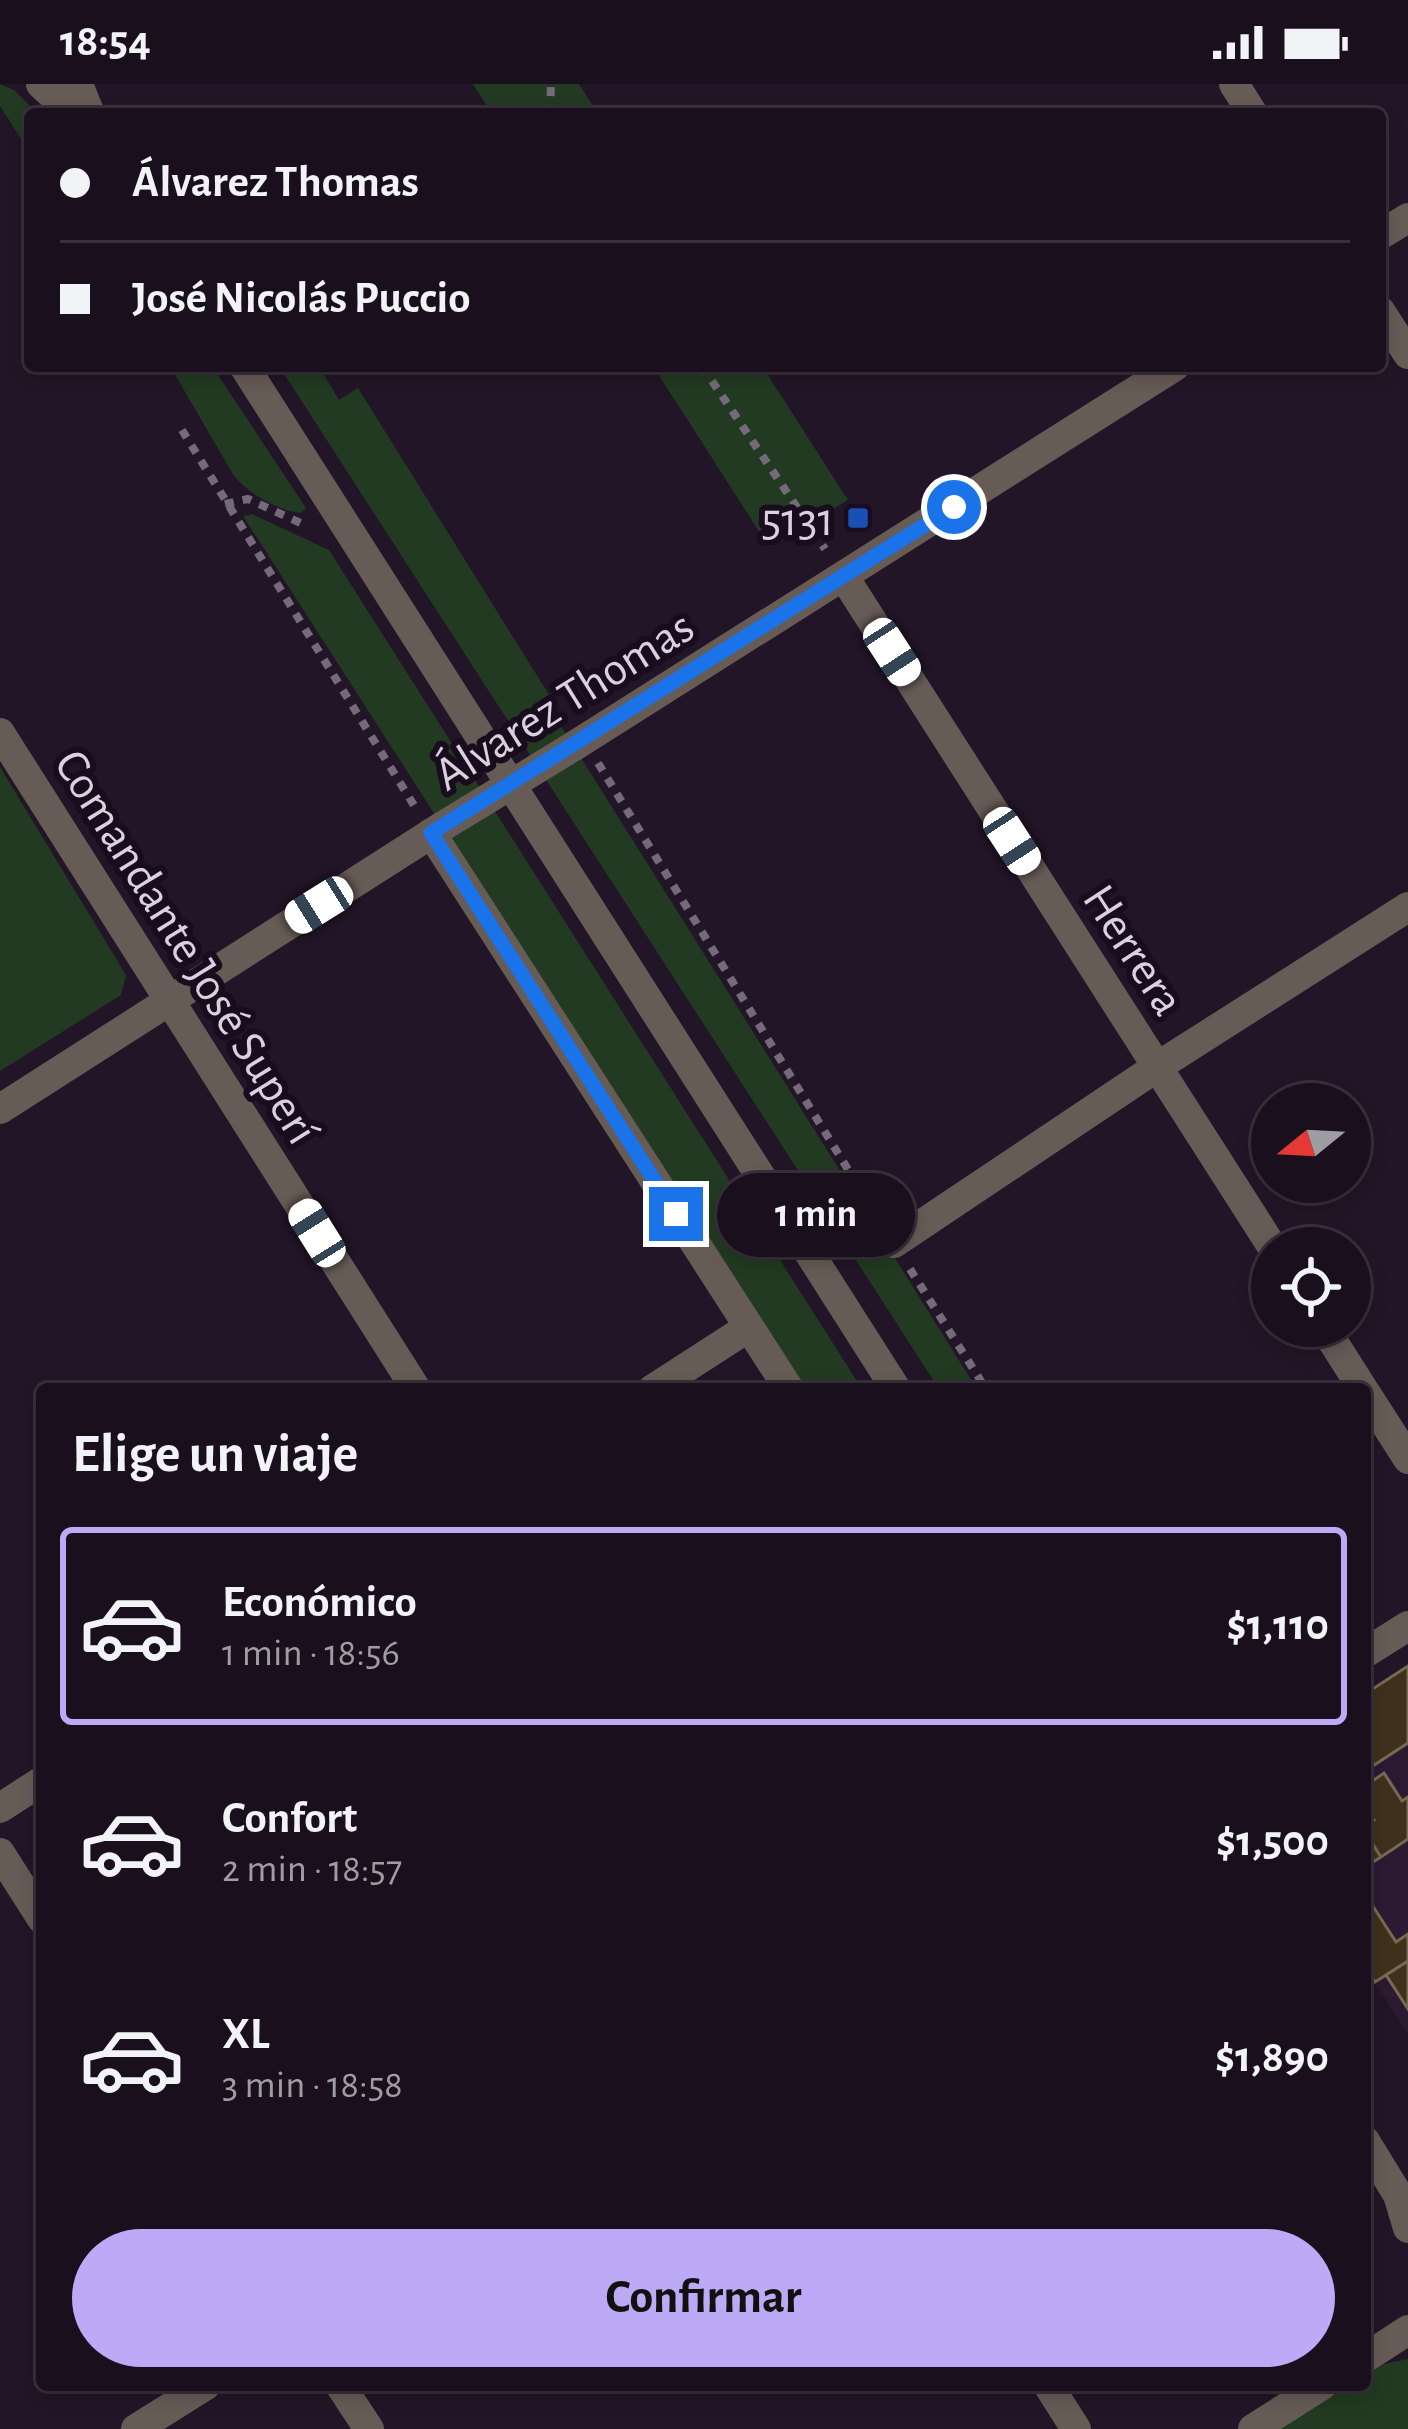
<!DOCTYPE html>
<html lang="es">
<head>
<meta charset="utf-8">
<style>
	:root { --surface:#1a101d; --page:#231926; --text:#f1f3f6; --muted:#9f9da4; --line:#38303b; --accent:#bcaaf6 }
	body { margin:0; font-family:"Alegreya Sans",sans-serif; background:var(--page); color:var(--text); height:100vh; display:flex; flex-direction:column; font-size:45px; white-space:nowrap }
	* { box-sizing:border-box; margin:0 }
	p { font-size:39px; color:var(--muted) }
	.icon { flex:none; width:66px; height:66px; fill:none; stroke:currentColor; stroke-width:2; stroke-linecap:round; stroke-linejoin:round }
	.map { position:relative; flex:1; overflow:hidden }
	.sheet { position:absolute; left:36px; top:1299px; width:1335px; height:1008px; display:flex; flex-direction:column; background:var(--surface); border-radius:12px; box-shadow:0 6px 18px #0003,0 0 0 3px var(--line) }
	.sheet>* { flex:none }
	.top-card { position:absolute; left:24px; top:24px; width:1362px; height:264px; border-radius:12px; box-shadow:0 6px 18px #0003,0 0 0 3px var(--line); display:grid; align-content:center; height:264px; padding:0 36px; background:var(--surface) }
	.needle { width:78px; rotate:252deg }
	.buttons { position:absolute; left:1251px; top:999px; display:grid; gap:24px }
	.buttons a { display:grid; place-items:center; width:120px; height:120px; border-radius:50%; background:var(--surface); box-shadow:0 6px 18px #0003,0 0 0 3px var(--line); font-size:60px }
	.end { position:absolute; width:54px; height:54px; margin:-27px; border:15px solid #1a73e8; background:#fff; box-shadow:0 0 0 6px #fff }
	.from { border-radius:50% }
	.bubble { position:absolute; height:84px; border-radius:42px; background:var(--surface); box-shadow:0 6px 18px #0003,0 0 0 3px var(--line); font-size:39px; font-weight:700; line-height:84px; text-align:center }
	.car { position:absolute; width:36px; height:72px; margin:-36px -18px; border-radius:15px; box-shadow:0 0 9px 3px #0007; background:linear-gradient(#fff 24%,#345 0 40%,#fff 0 76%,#345 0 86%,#fff 0) }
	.top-card b { display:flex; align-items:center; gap:42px; height:114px; font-size:45px }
	.top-card b+b { border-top:3px solid var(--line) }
	.top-card i { width:30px; height:30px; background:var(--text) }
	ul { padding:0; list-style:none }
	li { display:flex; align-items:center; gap:36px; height:198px; margin:0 24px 18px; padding:0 12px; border:6px solid transparent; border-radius:12px }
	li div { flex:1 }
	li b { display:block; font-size:45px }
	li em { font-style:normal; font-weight:700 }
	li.selected { border-color:var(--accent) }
	li>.icon { width:108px; height:108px; stroke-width:1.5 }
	h2 { padding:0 36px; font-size:54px; line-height:144px }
	.cta { display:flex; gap:24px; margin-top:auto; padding:24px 36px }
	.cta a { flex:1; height:138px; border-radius:72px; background:var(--accent); color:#111; font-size:48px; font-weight:700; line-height:138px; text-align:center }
	.status { display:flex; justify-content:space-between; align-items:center; height:84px; padding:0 60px; background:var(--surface); direction:ltr }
	.status svg { height:33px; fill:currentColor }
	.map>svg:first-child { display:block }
	.built { fill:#2b1a32 }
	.green { fill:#213a21 }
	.building { fill:#3e301b; stroke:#786952; stroke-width:3 }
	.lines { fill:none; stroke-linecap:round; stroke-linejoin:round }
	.path { stroke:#746a79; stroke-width:8; stroke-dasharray:9 9; stroke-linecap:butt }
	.minor { stroke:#675b56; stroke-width:30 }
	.minor-bridge { stroke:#675b56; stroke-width:30 }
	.route { stroke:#1a73e8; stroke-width:15 }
	.transit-dot { fill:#1a4fb4; stroke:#190c1e; stroke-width:4.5 }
	.labels { text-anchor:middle; stroke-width:12; stroke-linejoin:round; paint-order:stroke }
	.poi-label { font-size:48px; fill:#d9d1dd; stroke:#190c1e; text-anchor:end }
	.street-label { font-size:48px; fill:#d9d1dd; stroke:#190c1e }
</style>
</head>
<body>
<div class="status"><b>18:54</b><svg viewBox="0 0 49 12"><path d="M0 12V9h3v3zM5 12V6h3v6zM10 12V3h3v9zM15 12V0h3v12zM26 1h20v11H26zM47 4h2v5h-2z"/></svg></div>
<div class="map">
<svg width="1408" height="2345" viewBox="0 0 1408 2345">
	<rect width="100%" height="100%" fill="#221527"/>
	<path class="built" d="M 1408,1582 L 1408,1950 L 1365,1883 L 1365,1610 Z"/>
	<path class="green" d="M 0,0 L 14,6 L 38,30 L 30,30 L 30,69 L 0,22 Z
		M 473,0 L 579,0 L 598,30 L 492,30 Z
		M 170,282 L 212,282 L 306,424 L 301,429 C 276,426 251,411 234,392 Z
		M 279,282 L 319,282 L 339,316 L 358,304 L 551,614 L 546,618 L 977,1305 L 939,1305 Z
		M 653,282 L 762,282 L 848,416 L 769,463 Z
		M 252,430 L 329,466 L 862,1305 L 804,1305 L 243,432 Z
		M 0,683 L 126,891 L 121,911 L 0,987 Z
		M 1408,2275 L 1408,2345 L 1277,2345 L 1349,2301 L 1365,2301 L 1365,2291 L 1384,2280 Z"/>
	<path class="building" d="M 1408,1582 L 1408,1659 L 1365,1687 L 1365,1610 Z
		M 1384,1689 L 1402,1717 L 1408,1713 L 1408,1755 L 1381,1773 L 1365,1748 L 1365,1742 L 1374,1736 L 1365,1723 L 1365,1702 Z
		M 1365,1748 L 1381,1773 L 1365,1783 Z
		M 1365,1810 L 1396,1858 L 1408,1850 L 1408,1877 L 1375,1898 L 1365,1883 Z
		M 1408,1877 L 1408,1925 L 1386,1891 Z"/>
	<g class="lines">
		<path class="path" d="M 550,30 L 551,0
			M 702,282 L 825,465
			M 182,346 L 415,723
			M 225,420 L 248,415 L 307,442
			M 598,679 L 876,1131
			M 910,1185 L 986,1305"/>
		<path class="minor" d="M 41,0 L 73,30
			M 78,0 L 90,30
			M 1234,0 L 1253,30
			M 1380,151 L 1408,134
			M 1380,227 L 1408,270
			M 244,282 L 896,1305
			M 844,493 L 1273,1164
			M 0,649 L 416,1305
			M 574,662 L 1175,282
			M 431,749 L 789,1305
			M 0,1025 L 443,742
			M 894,1159 L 1157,983 L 1408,823
			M 1323,1242 L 1363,1305
			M 653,1305 L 749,1243
			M 1365,1308 L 1408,1375
			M 1365,1569 L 1408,1542
			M 0,1724 L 42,1697
			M 0,1769 L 42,1835
			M 1365,2057 L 1398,2111 L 1408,2144
			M 1365,2274 L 1408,2246
			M 340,2301 L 369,2345
			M 1048,2301 L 1076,2345
			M 136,2345 L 206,2301
			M 1253,2345 L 1322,2301"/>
		<path class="minor-bridge" d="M 443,742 L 574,662"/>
	</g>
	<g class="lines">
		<path class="route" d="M 676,1130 L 431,749 L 954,423"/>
	</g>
	<rect class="transit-dot" x="846" y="422" width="24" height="24" rx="6"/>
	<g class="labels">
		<g class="poi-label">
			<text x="834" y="451">5131</text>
		</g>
		<g class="street-label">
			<text transform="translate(563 615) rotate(-32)" y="17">Álvarez Thomas</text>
			<text transform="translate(188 862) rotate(58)" y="17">Comandante José Superí</text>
			<text transform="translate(1135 865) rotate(57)" y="17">Herrera</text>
		</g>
	</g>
</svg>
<div class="buttons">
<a><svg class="needle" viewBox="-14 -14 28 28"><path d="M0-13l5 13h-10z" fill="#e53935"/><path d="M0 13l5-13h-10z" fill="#9f9da4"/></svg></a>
<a><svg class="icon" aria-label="locate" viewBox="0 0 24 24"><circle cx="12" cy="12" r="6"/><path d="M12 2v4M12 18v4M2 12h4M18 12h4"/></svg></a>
</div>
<i class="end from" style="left:954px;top:423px"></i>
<i class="end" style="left:676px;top:1130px"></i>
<div class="bubble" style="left:717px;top:1089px;width:198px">1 min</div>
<i class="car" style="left:892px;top:568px;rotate:147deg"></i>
<i class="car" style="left:1012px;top:757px;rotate:147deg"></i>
<i class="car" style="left:319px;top:821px;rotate:238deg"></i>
<i class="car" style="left:317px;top:1149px;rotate:328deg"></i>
<div class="top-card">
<b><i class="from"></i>Álvarez Thomas</b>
<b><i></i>José Nicolás Puccio</b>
</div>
<section class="sheet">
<h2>Elige un viaje</h2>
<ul>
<li class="selected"><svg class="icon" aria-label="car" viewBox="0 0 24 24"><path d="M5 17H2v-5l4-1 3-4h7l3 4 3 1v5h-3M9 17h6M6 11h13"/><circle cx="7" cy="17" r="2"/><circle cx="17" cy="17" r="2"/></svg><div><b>Económico</b><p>1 min · 18:56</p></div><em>$1,110</em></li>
<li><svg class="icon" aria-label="car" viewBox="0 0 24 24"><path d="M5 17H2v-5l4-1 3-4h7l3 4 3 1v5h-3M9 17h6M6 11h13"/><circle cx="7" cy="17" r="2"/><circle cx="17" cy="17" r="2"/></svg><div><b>Confort</b><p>2 min · 18:57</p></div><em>$1,500</em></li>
<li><svg class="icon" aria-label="car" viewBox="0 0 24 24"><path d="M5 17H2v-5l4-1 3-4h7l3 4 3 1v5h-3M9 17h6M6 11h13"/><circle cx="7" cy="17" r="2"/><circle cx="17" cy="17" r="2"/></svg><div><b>XL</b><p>3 min · 18:58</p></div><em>$1,890</em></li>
</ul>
<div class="cta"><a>Confirmar</a></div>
</section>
</div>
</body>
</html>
